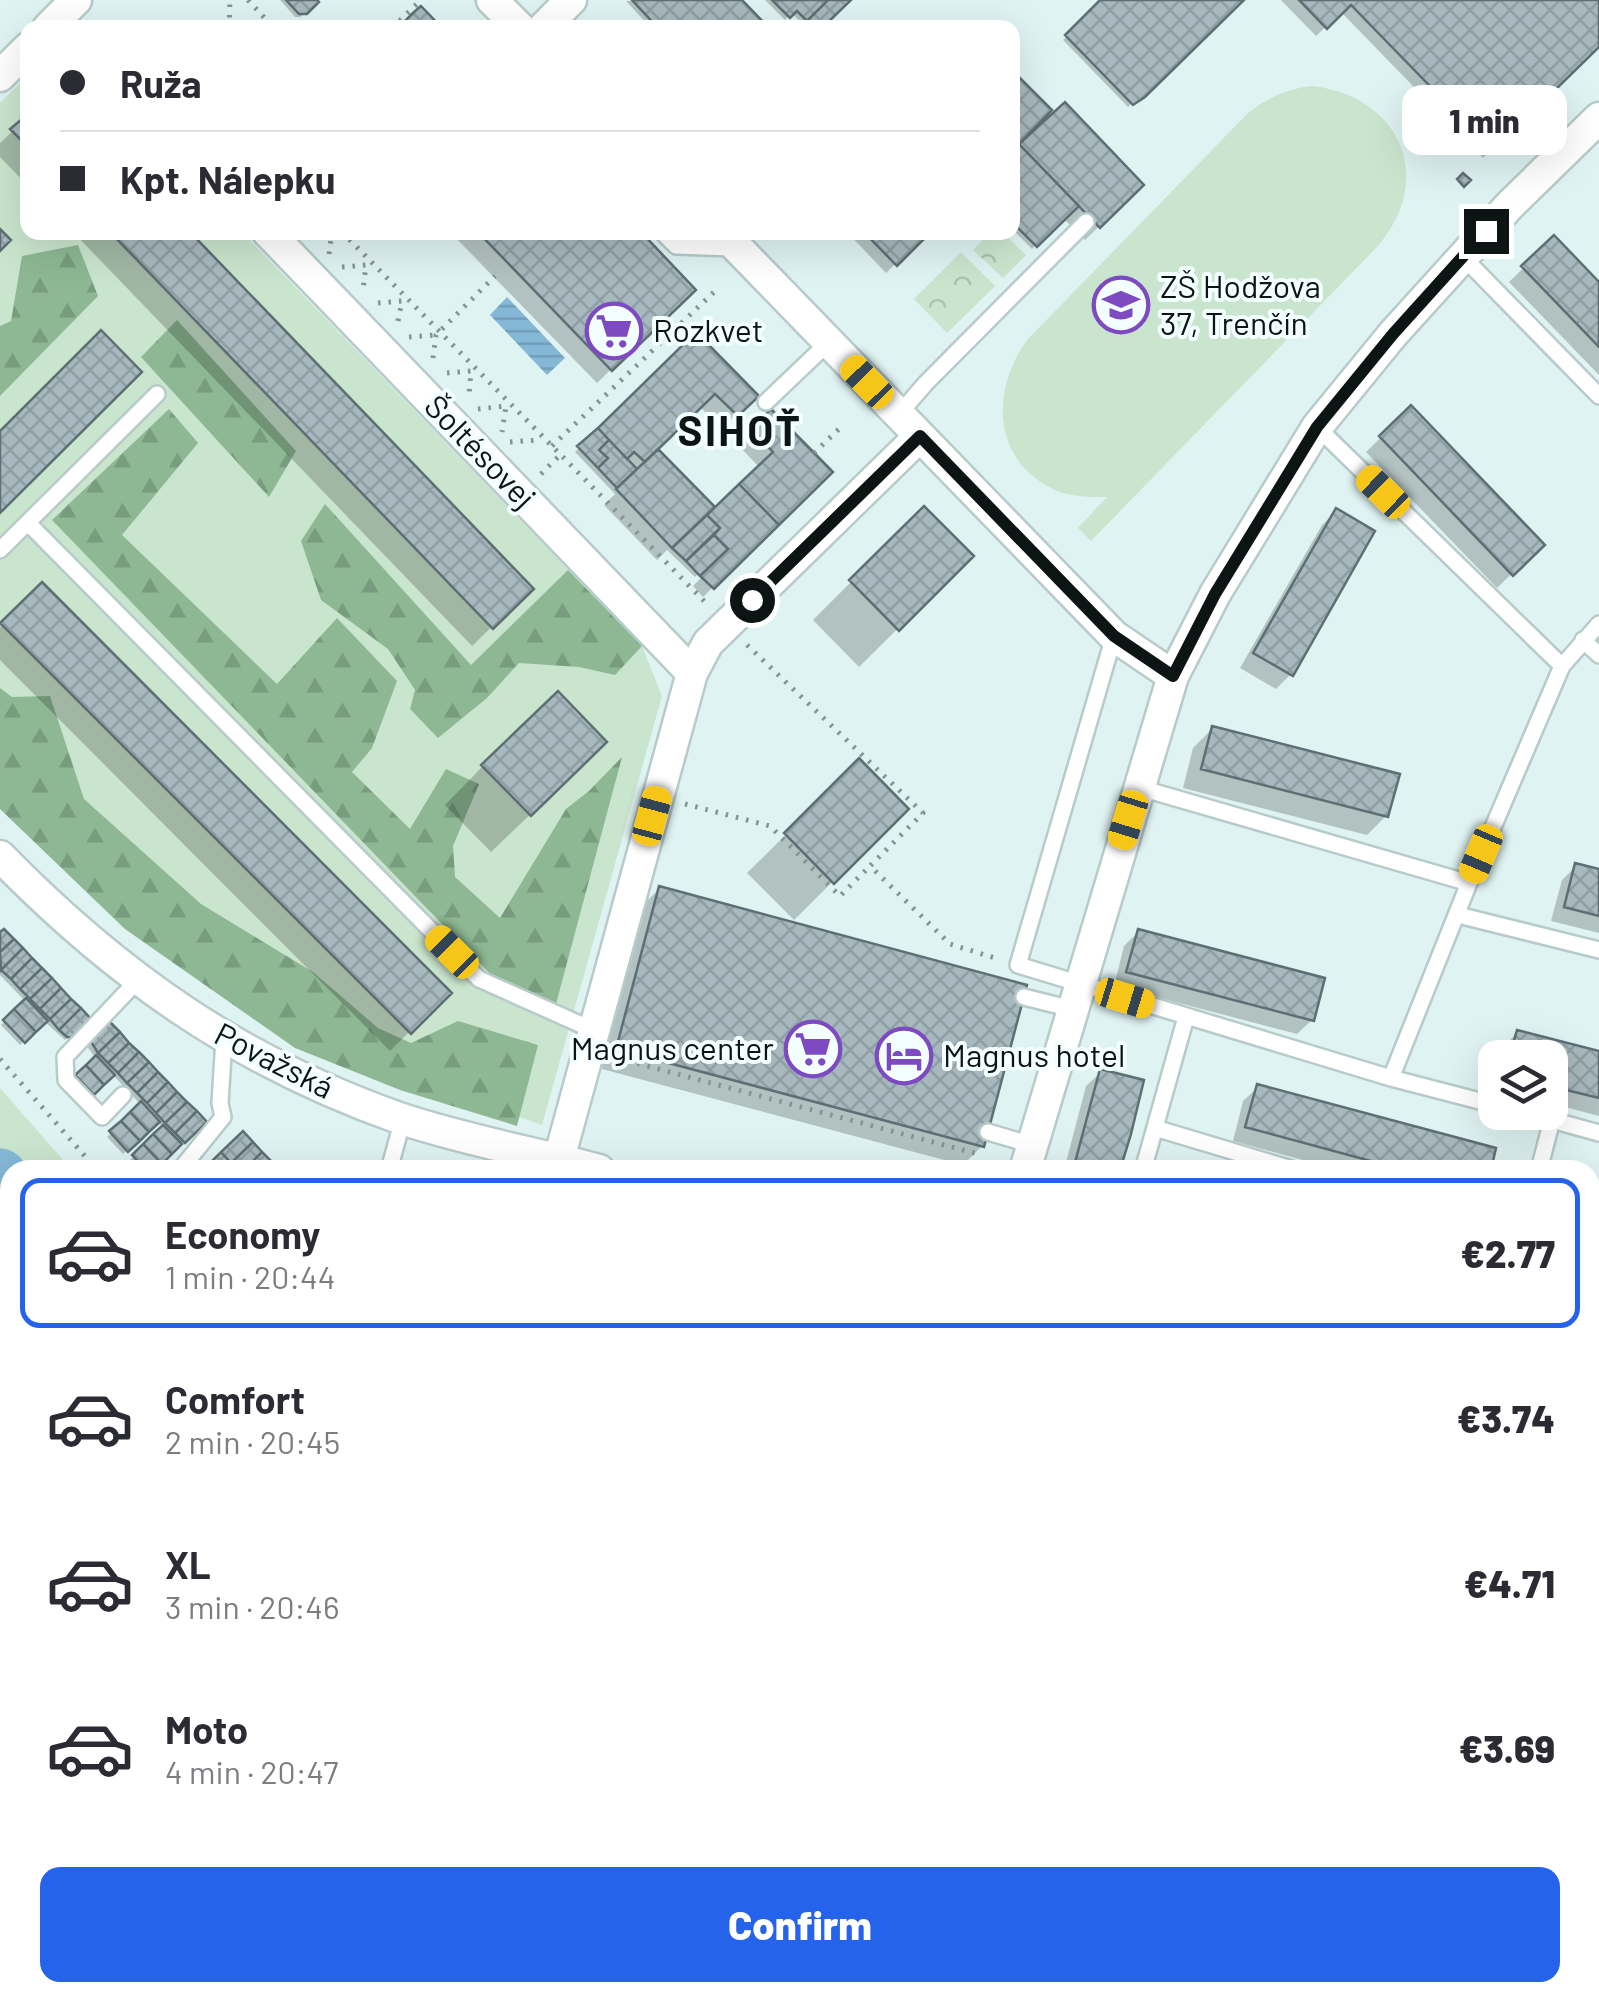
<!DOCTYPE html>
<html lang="en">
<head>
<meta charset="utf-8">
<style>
	:root { --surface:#fff; --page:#f7f7f7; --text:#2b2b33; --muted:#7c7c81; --line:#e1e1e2; --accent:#2563eb }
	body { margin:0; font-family:Barlow,sans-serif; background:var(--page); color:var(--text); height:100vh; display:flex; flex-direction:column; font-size:38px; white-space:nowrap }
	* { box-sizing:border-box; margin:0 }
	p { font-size:32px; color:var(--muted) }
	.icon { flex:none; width:55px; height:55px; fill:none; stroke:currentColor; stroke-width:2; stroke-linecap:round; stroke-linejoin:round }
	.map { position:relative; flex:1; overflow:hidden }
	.drawer { position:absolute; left:0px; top:1160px; width:1600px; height:842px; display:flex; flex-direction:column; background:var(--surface); border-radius:30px 30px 0 0; box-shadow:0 10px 40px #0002 }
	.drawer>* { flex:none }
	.hud { position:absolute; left:20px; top:20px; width:1000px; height:220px; border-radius:20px; box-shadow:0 10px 40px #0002; display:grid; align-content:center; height:220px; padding:0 40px; background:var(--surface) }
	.controls { position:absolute; left:1478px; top:1040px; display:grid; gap:20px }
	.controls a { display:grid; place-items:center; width:90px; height:90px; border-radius:20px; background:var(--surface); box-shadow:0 10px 40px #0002; font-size:50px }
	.end { position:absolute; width:45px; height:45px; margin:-22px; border:12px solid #0d1414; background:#fff; box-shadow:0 0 0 5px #fff }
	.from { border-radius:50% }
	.bubble { position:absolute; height:70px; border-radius:20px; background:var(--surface); box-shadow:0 10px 40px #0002; font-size:32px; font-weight:800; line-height:70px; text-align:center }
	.car { position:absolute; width:30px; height:60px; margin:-30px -15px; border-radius:12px; box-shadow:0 0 8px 2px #0007; background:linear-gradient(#f5c518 24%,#345 0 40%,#f5c518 0 76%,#345 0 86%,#f5c518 0) }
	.hud b { display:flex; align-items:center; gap:35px; height:95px; font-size:38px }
	.hud b+b { border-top:2px solid var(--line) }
	.hud i { width:25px; height:25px; background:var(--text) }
	ul { padding:18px 0 0; list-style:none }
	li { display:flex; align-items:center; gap:30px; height:150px; margin:0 20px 15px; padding:0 20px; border:5px solid transparent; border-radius:20px }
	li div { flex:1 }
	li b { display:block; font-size:38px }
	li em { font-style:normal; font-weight:800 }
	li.on { border-color:var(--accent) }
	li>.icon { width:90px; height:90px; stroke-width:1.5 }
	.primary-button { display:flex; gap:20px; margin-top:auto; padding:20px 40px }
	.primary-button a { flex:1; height:115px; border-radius:20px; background:var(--accent); color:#fff; font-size:40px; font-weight:800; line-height:115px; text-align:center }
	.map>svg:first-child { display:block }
	.grass { fill:#cae5cd }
	.forest { fill:url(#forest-firs) }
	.park { fill:url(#park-crowns) }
	.water { fill:url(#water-rules) }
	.shadow { fill:#0003 }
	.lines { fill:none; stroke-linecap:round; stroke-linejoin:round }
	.river { stroke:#85b8d7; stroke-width:55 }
	.building { fill:url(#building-cross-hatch); stroke:#5e6f73; stroke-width:2.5 }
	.lane-casing { stroke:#b7cbca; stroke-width:20 }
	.street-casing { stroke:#b7cbca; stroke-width:35 }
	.path { stroke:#859493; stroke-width:5; stroke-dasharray:2.5 8; stroke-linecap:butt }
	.lane { stroke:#fff; stroke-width:15 }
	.street { stroke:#fff; stroke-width:30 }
	.route { stroke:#0d1414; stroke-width:12 }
	.labels { text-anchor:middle; stroke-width:8; stroke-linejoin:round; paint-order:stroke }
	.poi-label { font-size:32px; fill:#0d1414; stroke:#f2fffe; text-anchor:start }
	.street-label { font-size:32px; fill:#0d1414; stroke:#f2fffe }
	.district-label { font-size:42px; font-weight:bold; letter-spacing:2.5px; fill:#0d1414; stroke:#f2fffe }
</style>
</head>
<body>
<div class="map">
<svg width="1599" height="2002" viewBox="0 0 1599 2002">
	<defs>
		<pattern id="forest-firs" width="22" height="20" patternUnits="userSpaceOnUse" patternTransform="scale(2.5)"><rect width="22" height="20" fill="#8db893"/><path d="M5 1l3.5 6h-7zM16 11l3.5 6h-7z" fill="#789d7e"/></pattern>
		<pattern id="park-crowns" width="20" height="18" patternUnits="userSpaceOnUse" patternTransform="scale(2.5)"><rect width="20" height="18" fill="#cae5cd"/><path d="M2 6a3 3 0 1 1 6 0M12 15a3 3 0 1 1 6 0" fill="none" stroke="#acc4af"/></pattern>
		<pattern id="water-rules" width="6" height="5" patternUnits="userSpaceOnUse" patternTransform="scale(2.5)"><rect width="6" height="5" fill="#85b8d7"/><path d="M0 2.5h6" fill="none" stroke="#729db8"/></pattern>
		<pattern id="building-cross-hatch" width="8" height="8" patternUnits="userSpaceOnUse" patternTransform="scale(2.5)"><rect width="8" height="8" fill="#a7b9be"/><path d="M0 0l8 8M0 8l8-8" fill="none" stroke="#8f9ea2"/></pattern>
	</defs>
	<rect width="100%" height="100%" fill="#dff3f2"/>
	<path class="grass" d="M 27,76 L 28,232 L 243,233 L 642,646 L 662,696 L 542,1125 L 313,1044 L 0,795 L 0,103 Z
		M 1312,86 C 1401,96 1437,180 1376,248 L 1091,541 L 1078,528 L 1107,497 C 1092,497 1075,497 1060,492 C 992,465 989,391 1028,339 L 1248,113 C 1269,97 1286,89 1312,86 Z
		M 0,1088 L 72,1170 L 10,1170 L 10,1635 L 0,1624 Z
		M 1599,1653 L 1599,1835 L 1590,1833 L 1590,1687 Z
		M 809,1992 L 817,2002 L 326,2002 L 318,1993 Z"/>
	<path class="forest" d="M 78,245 L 98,296 L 0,396 L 0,326 L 11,321 L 22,256 Z
		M 177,320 L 296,451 L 269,497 L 141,357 Z
		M 169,409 L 198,443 L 122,535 L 277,684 L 337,618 L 397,681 L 372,748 L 352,772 L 410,829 L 446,769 L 479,784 L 453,846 L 455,877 L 500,918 L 566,809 L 589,791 L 622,757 L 552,1019 L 525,1010 L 52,520 Z
		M 325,504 L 471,665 L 568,570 L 642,646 L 615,675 L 579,667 L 519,663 L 487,698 L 438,738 L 410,709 L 415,690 L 388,649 L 321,600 L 301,541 Z
		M 0,688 L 12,697 L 50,696 L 84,799 L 201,904 L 313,972 L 378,1028 L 411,1043 L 458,1021 L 538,1045 L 517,1126 L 400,1090 L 295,1048 L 125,929 L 0,809 Z
		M 0,1218 L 10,1229 L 10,1402 L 0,1390 Z"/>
	<path class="park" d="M 990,233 L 1003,233 L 1026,255 L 1003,278 L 973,250 Z
		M 961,252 L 995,286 L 947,333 L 914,299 Z"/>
	<path class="water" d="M 507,297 L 565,358 L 547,375 L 490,315 Z
		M 0,1624 L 10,1635 L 10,1992 L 318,1992 L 326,2002 L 0,2002 Z"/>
	<path class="shadow" d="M 280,0 L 318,0 L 300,17 L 295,17 Z
		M 739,0 L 766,28 L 651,28 L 626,1 Z
		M 765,0 L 847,0 L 805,26 L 791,13 L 785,20 Z
		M 1104,0 L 1241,0 L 1128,107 L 1063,40 Z
		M 1281,0 L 1599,0 L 1599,44 L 1483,158 L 1341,12 L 1316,36 Z
		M 28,117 L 28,186 L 0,157 L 0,143 Z
		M 1012,153 L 1141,185 L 1085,240 L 1063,218 L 1032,249 L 1012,229 Z
		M 73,232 L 186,232 L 531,589 L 472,646 Z
		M 450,232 L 637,232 L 693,290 L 597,383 Z
		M 847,232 L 928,232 L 886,273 Z
		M 1554,238 L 1599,285 L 1599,375 L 1509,282 Z
		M 696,335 L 755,395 L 722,428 L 699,406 L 655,450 L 715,511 L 760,468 L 738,445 L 771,412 L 830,472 L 703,597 L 693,586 L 707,572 L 704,569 L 695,577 L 667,550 L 657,560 L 604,505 L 615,494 L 575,452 Z
		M 1411,408 L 1542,544 L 1497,588 L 1366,452 Z
		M 924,509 L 971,556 L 859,667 L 813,620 Z
		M 1336,511 L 1291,674 L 1276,689 L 1240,668 L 1322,525 Z
		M 42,585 L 449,993 L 390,1051 L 0,660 L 0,627 Z
		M 1212,729 L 1386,816 L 1367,835 L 1183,788 L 1193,748 Z
		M 859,762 L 906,809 L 794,920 L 747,873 Z
		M 483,766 L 565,781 L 491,852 L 445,805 Z
		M 1576,866 L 1599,872 L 1599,933 L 1551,921 L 1562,880 Z
		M 659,889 L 982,1146 L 963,1165 L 598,1068 L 640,908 Z
		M 0,929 L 87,1019 L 65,1040 L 44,1021 L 20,1045 L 1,1025 L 26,1002 L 0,975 Z
		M 1138,932 L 1312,1020 L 1297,1034 L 1114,986 L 1124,946 Z
		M 109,1025 L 203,1122 L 152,1170 L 139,1170 L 130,1160 L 164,1128 L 157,1121 L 123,1154 L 107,1137 L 141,1105 L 112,1074 L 89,1097 L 73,1081 L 96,1059 L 87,1046 Z
		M 1517,1033 L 1599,1054 L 1599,1116 L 1550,1103 L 1550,1058 L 1500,1058 L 1503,1047 Z
		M 1101,1072 L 1117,1170 L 1064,1170 L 1086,1086 Z
		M 1258,1087 L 1488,1170 L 1339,1170 L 1233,1141 L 1243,1101 Z
		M 243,1135 L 276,1170 L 206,1170 Z
		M 1598,1204 L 1599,1360 L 1596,1372 L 1590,1378 L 1590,1212 Z
		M 963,1992 L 1026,1992 L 1024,2002 L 961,2002 Z
		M 1106,1992 L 1172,1992 L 1170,2002 L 1103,2002 Z
		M 1331,1992 L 1436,1992 L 1433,2002 L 1329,2002 Z
		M 1521,1992 L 1588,1992 L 1585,2002 L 1518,2002 Z"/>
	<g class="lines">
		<path class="river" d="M 0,1176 L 10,1188
			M 702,1992 L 711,2002"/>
	</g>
	<path class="building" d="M 286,0 L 317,0 L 319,2 L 307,14 L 299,14 Z
		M 632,0 L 742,0 L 769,28 L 658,28 Z
		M 772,0 L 828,0 L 807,21 L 797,11 L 790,18 Z
		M 828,0 L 851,0 L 822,28 L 800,28 Z
		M 1100,0 L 1244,0 L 1145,97 L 1133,105 L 1065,35 Z
		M 1299,0 L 1599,0 L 1599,47 L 1493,151 L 1351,5 L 1327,29 Z
		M 421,6 L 442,28 L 398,28 L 414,12 Z
		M 1012,70 L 1052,110 L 1019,144 L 1079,206 L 1037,247 L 1012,222 Z
		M 1065,102 L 1144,185 L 1100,228 L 1019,144 Z
		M 28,114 L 28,147 L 10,129 Z
		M 1463,173 L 1471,180 L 1464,187 L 1457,179 Z
		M 0,229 L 11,240 L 0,251 Z
		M 110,232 L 190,232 L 534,589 L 493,629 Z
		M 478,232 L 641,232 L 696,290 L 612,371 Z
		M 864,232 L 931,232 L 897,266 Z
		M 1554,235 L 1599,282 L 1599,347 L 1521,266 Z
		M 101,330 L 142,372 L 0,513 L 0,431 Z
		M 696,332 L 759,396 L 738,416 L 715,394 L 645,462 L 634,452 L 627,459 L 598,428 Z
		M 1411,405 L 1545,545 L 1513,576 L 1379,436 Z
		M 771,409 L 833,472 L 779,525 L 739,484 L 773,452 L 751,429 Z
		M 598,428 L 609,440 L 599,450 L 608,458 L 598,468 L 577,446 Z
		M 609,440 L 637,469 L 617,488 L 598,468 L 608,458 L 599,450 Z
		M 658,449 L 715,507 L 672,548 L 616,489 Z
		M 739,484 L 779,525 L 714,589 L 700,576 L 728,549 L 714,535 L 720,528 L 707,515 Z
		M 924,506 L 974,556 L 899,631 L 849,580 Z
		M 1336,508 L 1375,531 L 1293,676 L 1253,653 Z
		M 707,515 L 720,528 L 686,561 L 672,548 Z
		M 714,535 L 728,549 L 700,576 L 686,561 Z
		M 42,582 L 452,993 L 411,1034 L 0,623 Z
		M 558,691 L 607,742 L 531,816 L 481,765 Z
		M 1212,726 L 1400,774 L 1388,817 L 1201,769 Z
		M 859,758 L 909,809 L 834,884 L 784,833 Z
		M 1575,863 L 1599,869 L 1599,916 L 1564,907 Z
		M 659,886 L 1027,985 L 984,1147 L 616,1049 Z
		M 4,929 L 14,939 L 0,952 L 0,932 Z
		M 1138,929 L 1325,978 L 1314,1021 L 1126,972 Z
		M 14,939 L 23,948 L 1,970 L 0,952 Z
		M 23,948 L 32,958 L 11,979 L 1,970 Z
		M 32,958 L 42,968 L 20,989 L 11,979 Z
		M 42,968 L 52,978 L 30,999 L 20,989 Z
		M 52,978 L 61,988 L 40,1009 L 30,999 Z
		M 61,988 L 71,999 L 50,1019 L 40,1009 Z
		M 26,998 L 48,1021 L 36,1032 L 14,1009 Z
		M 71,999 L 81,1008 L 59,1030 L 50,1019 Z
		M 81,1008 L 91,1019 L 72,1038 L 67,1037 L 59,1030 Z
		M 14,1009 L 36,1032 L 25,1043 L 3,1020 Z
		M 109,1021 L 120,1032 L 98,1053 L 90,1040 Z
		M 1517,1030 L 1599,1051 L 1599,1098 L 1550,1086 L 1550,1058 L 1509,1058 Z
		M 120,1032 L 129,1043 L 108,1063 L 98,1053 Z
		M 129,1043 L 139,1052 L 118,1073 L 108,1063 Z
		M 139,1052 L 149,1062 L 127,1083 L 118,1073 Z
		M 96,1055 L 115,1075 L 104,1085 L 86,1065 Z
		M 149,1062 L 158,1072 L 137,1093 L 127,1083 Z
		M 86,1065 L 104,1085 L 94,1095 L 75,1075 Z
		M 1100,1069 L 1144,1080 L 1131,1134 L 1120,1170 L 1073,1170 Z
		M 158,1072 L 168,1082 L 147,1103 L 137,1093 Z
		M 168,1082 L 177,1092 L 156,1113 L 147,1103 Z
		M 1257,1084 L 1496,1148 L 1491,1170 L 1404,1170 L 1245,1127 Z
		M 177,1092 L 187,1102 L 165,1123 L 156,1113 Z
		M 141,1101 L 160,1122 L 149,1132 L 130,1112 Z
		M 187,1102 L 197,1111 L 175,1133 L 165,1123 Z
		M 197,1111 L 207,1122 L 185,1143 L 175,1133 Z
		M 130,1112 L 149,1132 L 140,1141 L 121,1121 Z
		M 121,1121 L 140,1141 L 128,1152 L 109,1131 Z
		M 163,1125 L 182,1144 L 172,1154 L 153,1134 Z
		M 243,1131 L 253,1142 L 231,1163 L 221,1152 Z
		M 153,1134 L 172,1154 L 162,1164 L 143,1144 Z
		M 253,1142 L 262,1152 L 244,1170 L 238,1170 L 231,1163 Z
		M 143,1144 L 162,1164 L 156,1170 L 146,1170 L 132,1155 Z
		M 221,1152 L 231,1163 L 224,1170 L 203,1170 Z
		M 262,1152 L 272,1162 L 263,1170 L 244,1170 Z
		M 1597,1201 L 1599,1202 L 1598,1374 L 1590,1372 L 1590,1228 Z
		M 1590,1912 L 1599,1914 L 1599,1960 L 1588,2002 L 1527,2002 L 1530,1992 L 1590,1992 Z
		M 972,1992 L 1030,1992 L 1028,2002 L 970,2002 Z
		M 1115,1992 L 1175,1992 L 1172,2002 L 1112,2002 Z
		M 1340,1992 L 1400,1992 L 1397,2002 L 1338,2002 Z
		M 1400,1992 L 1438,1992 L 1436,2002 L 1397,2002 Z"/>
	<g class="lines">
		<g class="lane-casing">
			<path id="lane" d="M 662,232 L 676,246 L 733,248
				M 1463,257 L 1599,396
				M 766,402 L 829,342
				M 899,414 L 926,383 L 1086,222
				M 1317,427 L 1562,666
				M 28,523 L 479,979 L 593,1030
				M 0,550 L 157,394
				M 1114,636 L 1018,965 L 1391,1078 L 1495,1105
				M 1583,640 L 1599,655
				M 1137,787 L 1469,883
				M 1458,915 L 1599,950
				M 1024,997 L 1072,1009
				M 1391,1078 L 1469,883 L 1562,666 L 1599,624
				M 123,1095 L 102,1117 L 66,1080 L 65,1057 L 137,981
				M 1523,1112 L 1599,1133
				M 1155,1128 L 1295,1170
				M 988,1132 L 1032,1145
				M 180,1170 L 223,1117 L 220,1103 L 224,1039
				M 389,1170 L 403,1119
				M 1143,1170 L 1186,1017
				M 1539,1170 L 1552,1120
				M 942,2000 L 944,1992
				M 1061,2002 L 1063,1992"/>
		</g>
		<g class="street-casing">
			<path id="street" d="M 492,0 L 520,28
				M 48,28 L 76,0
				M 543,28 L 571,0
				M 0,76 L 28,48
				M 268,232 L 692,673
				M 722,232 L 1114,636 L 1173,676
				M 0,856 C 117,976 240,1062 399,1118 C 464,1140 533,1152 599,1170
				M 559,1159 L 692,673 L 708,643 L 920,436
				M 1025,1170 L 1173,676 L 1215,594 L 1317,427 L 1393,334 L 1509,206 L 1599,118
				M 1590,1418 L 1599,1421
				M 1590,1462 L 1599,1465
				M 1590,1575 L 1599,1540
				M 1590,1860 L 1599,1862
				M 874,1992 L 887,2002
				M 751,2002 L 761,1992
				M 1480,2002 L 1482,1992"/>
		</g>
		<path class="path" d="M 248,0 L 274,28
			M 229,28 L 230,0
			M 392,28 L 421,0
			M 342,232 L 708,605
			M 329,254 L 332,232
			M 342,267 L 366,265 L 363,290
			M 378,303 L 402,301 L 397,326
			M 409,337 L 436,335
			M 433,358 L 436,335 L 495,276
			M 447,373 L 471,371 L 469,395
			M 478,409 L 506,406 L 502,432
			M 510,442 L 539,440
			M 552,446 L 714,292
			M 814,453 L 844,424
			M 541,474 L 560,455
			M 747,645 L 923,813 L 870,866 L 950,944 L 998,959
			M 685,804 L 770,826 L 840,896 L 870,866
			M 617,1058 L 978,1154
			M 0,1059 L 97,1170
			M 0,1565 L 10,1577"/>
		<use href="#lane" class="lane"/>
		<use href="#street" class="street"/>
	</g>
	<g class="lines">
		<path class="route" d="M 752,600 L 920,436 L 1114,636 L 1173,676 L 1215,594 L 1317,427 L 1393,334 L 1486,231"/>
	</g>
	<defs>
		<g id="school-ring" transform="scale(2.875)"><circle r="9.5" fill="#f2fffe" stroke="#7e4ac2" stroke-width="1.5"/><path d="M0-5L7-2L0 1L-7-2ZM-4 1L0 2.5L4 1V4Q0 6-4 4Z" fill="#7e4ac2"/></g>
		<g id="supermarket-ring" transform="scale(2.875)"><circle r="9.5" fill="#f2fffe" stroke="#7e4ac2" stroke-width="1.5"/><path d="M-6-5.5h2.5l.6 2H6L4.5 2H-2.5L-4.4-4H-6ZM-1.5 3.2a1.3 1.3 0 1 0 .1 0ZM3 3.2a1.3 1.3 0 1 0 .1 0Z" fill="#7e4ac2"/></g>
		<g id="hotel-ring" transform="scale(2.875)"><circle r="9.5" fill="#f2fffe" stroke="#7e4ac2" stroke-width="1.5"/><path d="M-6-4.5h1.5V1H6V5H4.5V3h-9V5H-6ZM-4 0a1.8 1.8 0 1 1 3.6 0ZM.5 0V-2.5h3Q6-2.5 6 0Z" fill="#7e4ac2"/></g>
	</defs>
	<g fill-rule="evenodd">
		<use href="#school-ring" x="1121" y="305"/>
		<use href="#supermarket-ring" x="614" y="331"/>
		<use href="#supermarket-ring" x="813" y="1049"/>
		<use href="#hotel-ring" x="904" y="1056"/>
	</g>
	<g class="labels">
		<g class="poi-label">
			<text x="1160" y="298">ZŠ Hodžova<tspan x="1160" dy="37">37, Trenčín</tspan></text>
			<text x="653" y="342">Rozkvet</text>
			<text x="774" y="1060" text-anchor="end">Magnus center</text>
			<text x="943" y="1067">Magnus hotel</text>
		</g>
		<g class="street-label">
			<text transform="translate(480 452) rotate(46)" y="11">Šoltésovej</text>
			<text transform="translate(274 1061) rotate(27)" y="11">Považská</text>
		</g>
		<g class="district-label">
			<text x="740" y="446">SIHOŤ</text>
		</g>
	</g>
</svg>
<div class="controls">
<a><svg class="icon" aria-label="layers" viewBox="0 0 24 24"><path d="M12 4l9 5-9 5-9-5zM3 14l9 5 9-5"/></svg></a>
</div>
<i class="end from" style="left:752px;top:600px"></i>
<i class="end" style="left:1486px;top:231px"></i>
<div class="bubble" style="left:1402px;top:85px;width:165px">1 min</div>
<i class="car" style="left:867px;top:382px;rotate:316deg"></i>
<i class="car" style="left:1383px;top:492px;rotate:314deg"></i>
<i class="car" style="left:652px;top:816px;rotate:15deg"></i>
<i class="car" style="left:1128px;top:820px;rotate:197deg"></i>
<i class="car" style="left:1481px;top:854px;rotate:203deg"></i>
<i class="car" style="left:452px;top:952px;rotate:315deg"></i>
<i class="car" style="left:1125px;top:998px;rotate:107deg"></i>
<div class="hud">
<b><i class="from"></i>Ruža</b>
<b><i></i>Kpt. Nálepku</b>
</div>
<section class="drawer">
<ul>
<li class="on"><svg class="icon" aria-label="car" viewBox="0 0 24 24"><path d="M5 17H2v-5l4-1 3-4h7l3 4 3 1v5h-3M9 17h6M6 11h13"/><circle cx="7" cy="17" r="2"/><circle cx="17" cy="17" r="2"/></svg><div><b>Economy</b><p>1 min · 20:44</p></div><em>€2.77</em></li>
<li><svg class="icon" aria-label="car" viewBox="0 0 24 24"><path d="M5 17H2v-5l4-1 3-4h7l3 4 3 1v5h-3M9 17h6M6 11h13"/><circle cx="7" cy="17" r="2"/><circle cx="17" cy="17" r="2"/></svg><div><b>Comfort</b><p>2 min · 20:45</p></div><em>€3.74</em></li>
<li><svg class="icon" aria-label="car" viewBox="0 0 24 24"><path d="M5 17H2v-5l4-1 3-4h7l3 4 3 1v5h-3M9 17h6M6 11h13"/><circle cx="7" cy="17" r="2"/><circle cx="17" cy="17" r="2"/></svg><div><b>XL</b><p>3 min · 20:46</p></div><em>€4.71</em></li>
<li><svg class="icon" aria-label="car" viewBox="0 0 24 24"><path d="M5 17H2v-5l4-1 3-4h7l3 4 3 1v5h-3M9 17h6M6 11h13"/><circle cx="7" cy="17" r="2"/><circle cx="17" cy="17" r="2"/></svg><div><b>Moto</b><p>4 min · 20:47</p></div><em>€3.69</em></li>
</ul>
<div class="primary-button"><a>Confirm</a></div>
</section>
</div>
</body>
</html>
